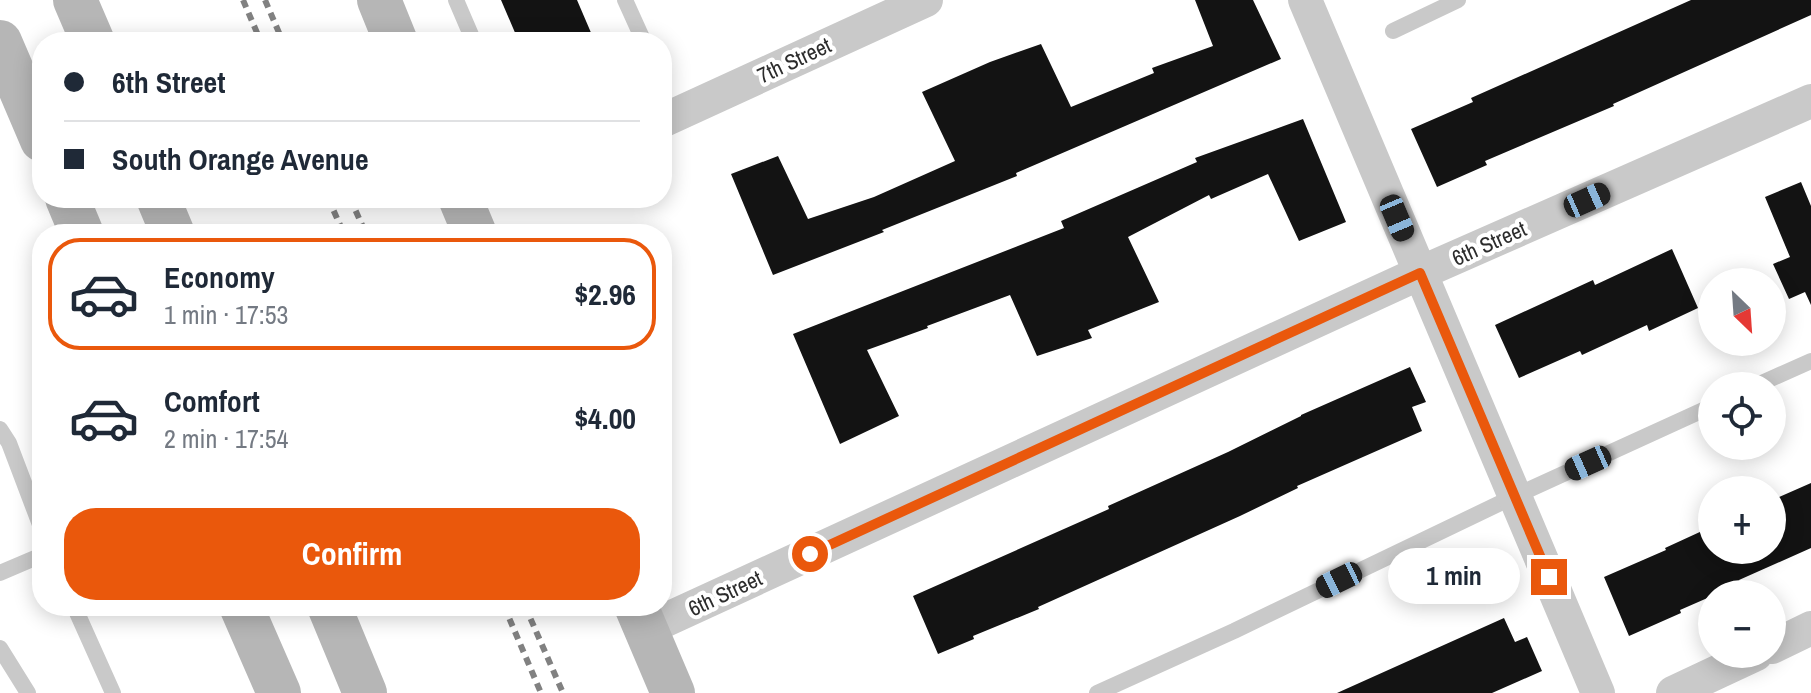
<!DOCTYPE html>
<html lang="en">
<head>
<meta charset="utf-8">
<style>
	:root { --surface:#fff; --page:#f6f6f7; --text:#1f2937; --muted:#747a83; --line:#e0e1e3; --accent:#ea580c }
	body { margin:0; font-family:"Archivo Narrow",sans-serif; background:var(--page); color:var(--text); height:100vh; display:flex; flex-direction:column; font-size:30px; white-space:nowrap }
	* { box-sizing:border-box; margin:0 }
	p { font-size:26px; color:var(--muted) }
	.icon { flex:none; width:44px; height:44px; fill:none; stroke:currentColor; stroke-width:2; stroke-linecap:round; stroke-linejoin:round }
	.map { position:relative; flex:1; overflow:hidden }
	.side { position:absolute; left:32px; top:224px; width:640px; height:392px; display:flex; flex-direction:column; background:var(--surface); border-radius:32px; box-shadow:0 4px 20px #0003 }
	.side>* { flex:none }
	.guide { position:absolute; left:32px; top:32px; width:640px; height:176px; border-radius:32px; box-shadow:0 4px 20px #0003; display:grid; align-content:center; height:176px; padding:0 32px; background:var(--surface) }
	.needle { width:52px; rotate:155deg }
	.controls { position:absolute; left:1698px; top:268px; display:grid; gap:16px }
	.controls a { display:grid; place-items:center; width:88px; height:88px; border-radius:50%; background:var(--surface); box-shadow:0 4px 20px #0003; font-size:40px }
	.end { position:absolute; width:36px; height:36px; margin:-18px; border:10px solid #ea580c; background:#fff; box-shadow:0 0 0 4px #fff }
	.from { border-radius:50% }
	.bubble { position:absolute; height:56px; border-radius:28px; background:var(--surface); box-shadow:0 4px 20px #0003; font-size:26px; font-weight:800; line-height:56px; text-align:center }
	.car { position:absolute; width:24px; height:48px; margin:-24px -12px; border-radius:10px; box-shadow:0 0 6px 2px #0007; background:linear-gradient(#222 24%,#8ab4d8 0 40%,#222 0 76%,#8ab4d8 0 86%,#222 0) }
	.guide b { display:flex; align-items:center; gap:28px; height:76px; font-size:30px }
	.guide b+b { border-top:2px solid var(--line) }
	.guide i { width:20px; height:20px; background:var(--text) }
	ul { padding:14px 0 0; list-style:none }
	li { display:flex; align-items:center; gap:24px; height:112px; margin:0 16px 12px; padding:0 16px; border:4px solid transparent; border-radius:32px }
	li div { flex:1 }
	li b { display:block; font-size:30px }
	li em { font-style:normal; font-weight:800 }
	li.selected { border-color:var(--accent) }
	li>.icon { width:72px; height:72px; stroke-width:1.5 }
	.cta { display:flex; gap:16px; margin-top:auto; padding:16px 32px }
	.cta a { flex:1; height:92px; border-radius:32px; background:var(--accent); color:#fff; font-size:32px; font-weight:800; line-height:92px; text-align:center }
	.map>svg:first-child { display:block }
	.building { fill:#131313 }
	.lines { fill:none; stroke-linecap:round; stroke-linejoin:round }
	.lane { stroke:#c9c9c9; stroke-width:16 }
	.street { stroke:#c9c9c9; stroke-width:34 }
	.secondary { stroke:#b6b6b6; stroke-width:44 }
	.rail { stroke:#818181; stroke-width:6; stroke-dasharray:8 6; stroke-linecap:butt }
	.route { stroke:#ea580c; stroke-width:10 }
	.labels { text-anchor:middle; stroke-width:8; stroke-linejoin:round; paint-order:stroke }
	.street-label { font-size:22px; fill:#2c2c2c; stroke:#fff }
</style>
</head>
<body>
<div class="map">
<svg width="1811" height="693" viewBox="0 0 1811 693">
	<rect width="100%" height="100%" fill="#fff"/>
	<path class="building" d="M 501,0 L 577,0 L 595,42 L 519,42 Z
		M 1195,0 L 1253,0 L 1281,59 L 1016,173 L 1017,176 L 882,230 L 884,232 L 773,275 L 731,174 L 778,156 L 808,219 L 874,197 L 955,161 L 922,92 L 990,62 L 1041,44 L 1071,107 L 1154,73 L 1152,68 L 1213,46 Z
		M 1691,0 L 1811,0 L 1811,15 L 1613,104 L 1614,106 L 1485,161 L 1487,165 L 1437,187 L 1411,129 L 1473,102 L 1471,98 Z
		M 1303,119 L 1346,222 L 1299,241 L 1268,174 L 1211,199 L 1209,195 L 1128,237 L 1159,302 L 1088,330 L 1092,338 L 1037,356 L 1010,295 L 927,326 L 928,328 L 867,350 L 899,416 L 840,444 L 793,334 L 1064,228 L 1061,221 L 1197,162 L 1195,158 Z
		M 1801,182 L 1811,206 L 1811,305 L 1805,292 L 1789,299 L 1773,264 L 1790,257 L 1765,197 Z
		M 1672,249 L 1698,308 L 1649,331 L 1647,325 L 1582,355 L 1580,351 L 1519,378 L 1495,325 L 1593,280 L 1595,285 Z
		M 1410,367 L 1426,402 L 1412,407 L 1422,431 L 1297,486 L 1298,488 L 1240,516 L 1038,607 L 1039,609 L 973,636 L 974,639 L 938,654 L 913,596 L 1109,509 L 1108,506 L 1228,452 L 1301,416 L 1301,415 Z
		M 1811,483 L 1811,548 L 1739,580 L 1741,583 L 1717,594 L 1712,594 L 1712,596 L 1680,610 L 1681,613 L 1629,636 L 1604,577 L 1666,550 L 1665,548 L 1702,531 L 1711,550 L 1772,550 L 1772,500 Z
		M 1504,618 L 1515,642 L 1527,637 L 1542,671 L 1492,693 L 1337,693 Z"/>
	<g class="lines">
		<path class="lane" d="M 456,0 L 474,42
			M 625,0 L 644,42
			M 1393,31 L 1458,0
			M 1755,386 L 1811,361
			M 0,429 L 9,443 L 42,530
			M 0,573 L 42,555
			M 74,606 L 113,693
			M 0,648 L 28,693
			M 1097,693 L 1234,631 L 1515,496 L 1712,406"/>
		<path class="street" d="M 1305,0 L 1598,693
			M 662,121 L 926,0
			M 646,629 L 1420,273 L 1811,101
			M 1772,647 L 1811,628
			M 1673,693 L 1756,654"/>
		<path class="secondary" d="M 75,0 L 93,42
			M 379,0 L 396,42
			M 0,42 L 42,140
			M 67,198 L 82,234
			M 158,198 L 173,234
			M 460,198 L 475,234
			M 241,606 L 279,693
			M 329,606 L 365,693
			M 636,606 L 673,693"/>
		<path class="rail" d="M 243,0 L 261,42
			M 265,0 L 283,42
			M 328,198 L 344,234
			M 350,198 L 366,234
			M 504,606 L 541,693
			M 525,606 L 563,693"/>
	</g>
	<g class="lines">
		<path class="route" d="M 810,554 L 1420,273 L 1549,577"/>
	</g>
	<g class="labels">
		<g class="street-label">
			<text transform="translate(794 60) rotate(-25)" y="8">7th Street</text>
			<text transform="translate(1489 243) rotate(-24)" y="8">6th Street</text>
			<text transform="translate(725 593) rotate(-25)" y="8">6th Street</text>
		</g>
	</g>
</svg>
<div class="controls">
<a><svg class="needle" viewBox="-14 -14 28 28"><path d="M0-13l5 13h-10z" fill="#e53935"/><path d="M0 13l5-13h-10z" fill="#747a83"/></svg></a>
<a><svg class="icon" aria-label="locate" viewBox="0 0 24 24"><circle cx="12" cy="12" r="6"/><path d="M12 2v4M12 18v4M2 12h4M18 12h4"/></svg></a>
<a>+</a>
<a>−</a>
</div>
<i class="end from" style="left:810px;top:554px"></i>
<i class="end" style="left:1549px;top:577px"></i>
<div class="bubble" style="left:1388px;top:548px;width:132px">1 min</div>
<i class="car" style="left:1587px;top:200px;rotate:66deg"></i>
<i class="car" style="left:1397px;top:218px;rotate:157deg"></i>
<i class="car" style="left:1588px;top:463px;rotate:246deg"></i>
<i class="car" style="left:1339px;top:580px;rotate:244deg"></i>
<div class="guide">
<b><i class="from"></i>6th Street</b>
<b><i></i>South Orange Avenue</b>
</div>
<section class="side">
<ul>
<li class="selected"><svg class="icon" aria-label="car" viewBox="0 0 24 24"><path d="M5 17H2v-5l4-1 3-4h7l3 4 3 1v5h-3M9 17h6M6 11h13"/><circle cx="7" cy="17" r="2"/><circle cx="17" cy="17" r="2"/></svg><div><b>Economy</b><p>1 min · 17:53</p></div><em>$2.96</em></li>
<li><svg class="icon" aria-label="car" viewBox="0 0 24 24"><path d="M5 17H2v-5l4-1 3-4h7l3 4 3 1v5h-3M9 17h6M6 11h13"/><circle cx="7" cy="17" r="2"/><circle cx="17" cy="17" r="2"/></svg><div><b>Comfort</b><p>2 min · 17:54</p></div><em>$4.00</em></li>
</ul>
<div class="cta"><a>Confirm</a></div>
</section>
</div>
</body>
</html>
